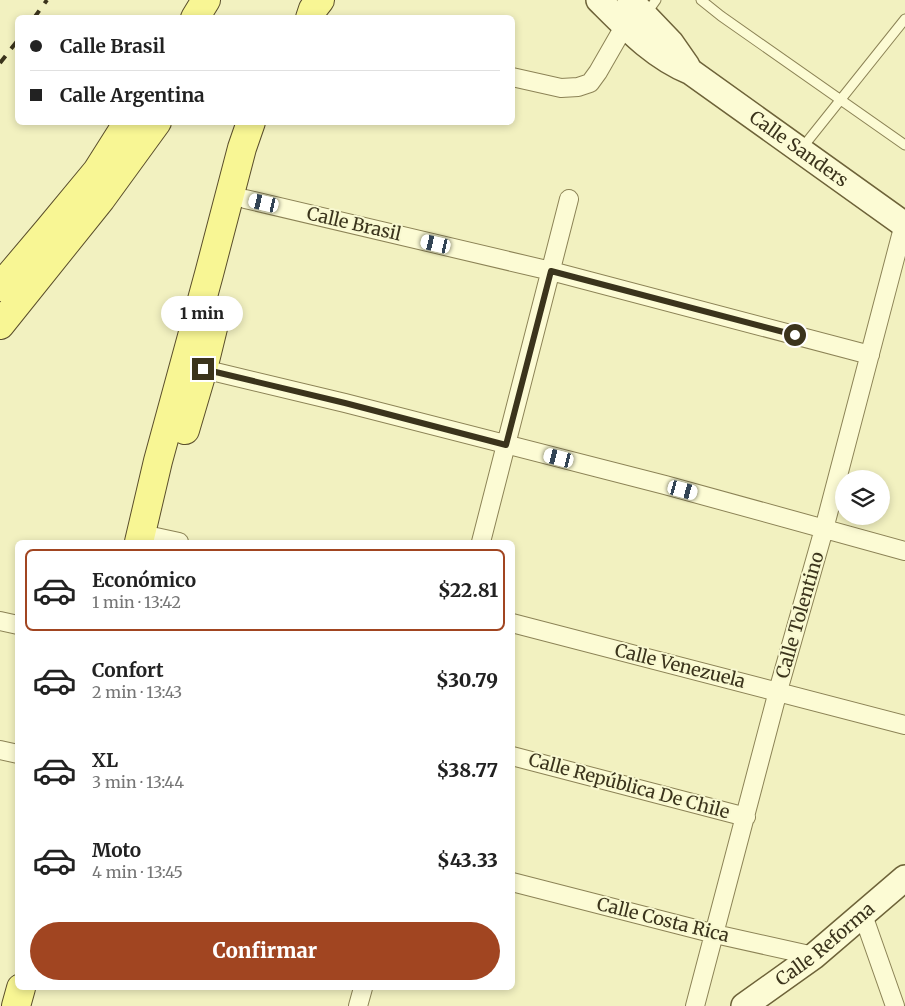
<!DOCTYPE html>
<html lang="es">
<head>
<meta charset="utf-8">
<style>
	:root { --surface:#fff; --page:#f6f6f6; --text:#222; --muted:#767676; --line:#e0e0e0; --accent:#a14521 }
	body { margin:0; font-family:Merriweather,serif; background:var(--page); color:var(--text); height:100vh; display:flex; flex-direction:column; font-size:19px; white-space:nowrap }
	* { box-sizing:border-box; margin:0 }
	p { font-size:16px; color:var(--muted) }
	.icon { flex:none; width:28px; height:28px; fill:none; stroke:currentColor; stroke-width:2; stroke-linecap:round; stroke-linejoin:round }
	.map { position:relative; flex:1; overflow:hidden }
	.panel { position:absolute; left:15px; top:540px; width:500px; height:450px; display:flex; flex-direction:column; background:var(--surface); border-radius:8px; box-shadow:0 2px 8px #0003 }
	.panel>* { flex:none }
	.top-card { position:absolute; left:15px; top:15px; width:500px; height:110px; border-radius:8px; box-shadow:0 2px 8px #0003; display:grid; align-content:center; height:110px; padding:0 15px; background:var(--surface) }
	.tools { position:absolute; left:835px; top:470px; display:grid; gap:10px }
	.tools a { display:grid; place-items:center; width:55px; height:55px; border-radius:50%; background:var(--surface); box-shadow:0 2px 8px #0003; font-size:25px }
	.end { position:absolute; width:22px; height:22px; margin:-11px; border:6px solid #3b341c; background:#fff; box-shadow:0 0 0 2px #fff }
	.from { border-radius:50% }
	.bubble { position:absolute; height:35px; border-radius:18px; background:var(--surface); box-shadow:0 2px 8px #0003; font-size:16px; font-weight:800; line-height:35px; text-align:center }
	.car { position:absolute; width:15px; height:30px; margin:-15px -8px; border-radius:6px; box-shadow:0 0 4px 1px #0007; background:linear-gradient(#fff 24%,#345 0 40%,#fff 0 76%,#345 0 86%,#fff 0) }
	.top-card b { display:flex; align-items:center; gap:18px; height:48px; font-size:19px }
	.top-card b+b { border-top:1px solid var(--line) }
	.top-card i { width:12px; height:12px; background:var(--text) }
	ul { padding:9px 0 0; list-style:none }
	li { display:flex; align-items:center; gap:15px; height:82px; margin:0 10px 8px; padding:0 5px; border:2px solid transparent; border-radius:8px }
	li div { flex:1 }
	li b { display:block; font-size:19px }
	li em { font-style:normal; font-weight:800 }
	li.selected { border-color:var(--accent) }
	li>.icon { width:45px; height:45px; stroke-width:1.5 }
	.cta { display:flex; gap:10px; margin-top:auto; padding:10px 15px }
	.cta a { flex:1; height:58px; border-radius:30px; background:var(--accent); color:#fff; font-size:20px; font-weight:800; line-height:58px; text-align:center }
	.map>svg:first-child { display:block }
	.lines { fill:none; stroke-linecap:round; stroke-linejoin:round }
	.lane-casing { stroke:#8c8356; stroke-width:11 }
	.street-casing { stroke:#8c8356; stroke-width:20 }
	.secondary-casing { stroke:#6e6339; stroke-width:28 }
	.primary-casing { stroke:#5a4e2b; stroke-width:30 }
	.lane { stroke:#fcfbd4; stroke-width:9 }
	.street { stroke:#fcfbd4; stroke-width:18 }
	.secondary { stroke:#fcfbd4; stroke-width:25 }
	.primary { stroke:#f8f694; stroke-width:28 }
	.rail { stroke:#3b341c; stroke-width:4; stroke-dasharray:9 9; stroke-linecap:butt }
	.route { stroke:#3b341c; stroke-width:6 }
	.labels { text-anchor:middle; stroke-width:4; stroke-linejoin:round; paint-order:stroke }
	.street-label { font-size:18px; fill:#3b341c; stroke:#f8f8d0 }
</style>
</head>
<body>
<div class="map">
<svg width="905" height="1006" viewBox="0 0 905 1006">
	<rect width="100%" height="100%" fill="#f2f1c0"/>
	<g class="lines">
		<g class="lane-casing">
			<path id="lane" d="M 701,0 L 721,16 L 905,145
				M 646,14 L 656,0
				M 802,148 L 905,19"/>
		</g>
		<g class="street-casing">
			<path id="street" d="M 512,77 L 561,88 L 578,87 L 590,83 L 598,72 L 625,25
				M 245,199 L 551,271 L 870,355
				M 203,369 L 345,403 L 665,485 L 905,551
				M 142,534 L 179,542
				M 481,542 L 569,199
				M 0,621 L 18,625
				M 512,623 L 905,725
				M 0,750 L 18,754
				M 512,756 L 746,817
				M 512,882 L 715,934 L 814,956
				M 863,915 L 895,1006
				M 358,1006 L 363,988
				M 695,1006 L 778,691 L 824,529 L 904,224"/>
		</g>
		<g class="secondary-casing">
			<g id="secondary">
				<path id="s1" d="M 599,0 C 627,28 654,57 691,72 L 905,225"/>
				<path d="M 630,0 L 671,43 L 687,66"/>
				<path id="s2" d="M 744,1006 L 814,956 L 905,878"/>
			</g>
		</g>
		<g class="primary-casing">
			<path id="primary" d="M 195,18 L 206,0
				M 310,18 L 313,9 L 320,0
				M 0,287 L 49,229 L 97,171 L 128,122
				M 0,325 L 101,199 L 157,122
				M 185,430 L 203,369 L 215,320
				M 139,542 L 158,461 L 209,274 L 242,148 L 251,122
				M 16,1006 L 21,988"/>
		</g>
		<use href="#lane" class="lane"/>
		<use href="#street" class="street"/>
		<use href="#secondary" class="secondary"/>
		<use href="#primary" class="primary"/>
		<path class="rail" d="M 34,18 L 47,0
			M 0,63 L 18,40"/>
	</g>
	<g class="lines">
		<path class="route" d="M 203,369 L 345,403 L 506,445 L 551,271 L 795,335"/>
	</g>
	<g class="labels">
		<g class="street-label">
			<text dy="6" stroke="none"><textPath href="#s1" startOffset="250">Calle Sanders</textPath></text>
			<text transform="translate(354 224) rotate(13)" y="6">Calle Brasil</text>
			<text transform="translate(800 615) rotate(-74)" y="6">Calle Tolentino</text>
			<text transform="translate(680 666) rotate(14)" y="6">Calle Venezuela</text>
			<text transform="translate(629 786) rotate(15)" y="6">Calle República De Chile</text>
			<text transform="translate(663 920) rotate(14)" y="6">Calle Costa Rica</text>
			<text dy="6" stroke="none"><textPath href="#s2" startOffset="102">Calle Reforma</textPath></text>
		</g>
	</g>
</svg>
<div class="tools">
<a><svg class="icon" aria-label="layers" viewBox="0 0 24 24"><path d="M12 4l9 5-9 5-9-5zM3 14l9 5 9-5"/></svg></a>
</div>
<i class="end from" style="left:795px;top:335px"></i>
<i class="end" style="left:203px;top:369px"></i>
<div class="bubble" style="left:161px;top:296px;width:82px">1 min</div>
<i class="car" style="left:264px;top:203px;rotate:283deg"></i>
<i class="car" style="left:436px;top:244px;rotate:283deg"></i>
<i class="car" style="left:559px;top:458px;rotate:284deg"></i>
<i class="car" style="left:683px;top:490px;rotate:105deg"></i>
<div class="top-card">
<b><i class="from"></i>Calle Brasil</b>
<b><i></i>Calle Argentina</b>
</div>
<section class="panel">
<ul>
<li class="selected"><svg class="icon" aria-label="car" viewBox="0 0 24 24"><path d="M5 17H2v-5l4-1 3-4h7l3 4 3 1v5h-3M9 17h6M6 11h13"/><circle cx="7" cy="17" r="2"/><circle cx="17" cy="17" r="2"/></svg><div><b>Económico</b><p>1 min · 13:42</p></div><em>$22.81</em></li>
<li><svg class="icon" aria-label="car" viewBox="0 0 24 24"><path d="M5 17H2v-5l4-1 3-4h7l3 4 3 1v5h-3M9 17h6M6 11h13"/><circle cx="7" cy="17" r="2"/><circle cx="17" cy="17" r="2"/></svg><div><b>Confort</b><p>2 min · 13:43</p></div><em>$30.79</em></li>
<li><svg class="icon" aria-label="car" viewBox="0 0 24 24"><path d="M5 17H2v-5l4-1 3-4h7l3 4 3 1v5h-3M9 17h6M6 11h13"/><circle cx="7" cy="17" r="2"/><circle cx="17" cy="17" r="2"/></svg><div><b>XL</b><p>3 min · 13:44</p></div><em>$38.77</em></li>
<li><svg class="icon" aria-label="car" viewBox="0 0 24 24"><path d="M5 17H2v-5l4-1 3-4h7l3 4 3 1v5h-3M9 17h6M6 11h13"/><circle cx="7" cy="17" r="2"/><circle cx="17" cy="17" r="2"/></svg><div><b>Moto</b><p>4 min · 13:45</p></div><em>$43.33</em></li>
</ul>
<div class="cta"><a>Confirmar</a></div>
</section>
</div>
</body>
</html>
